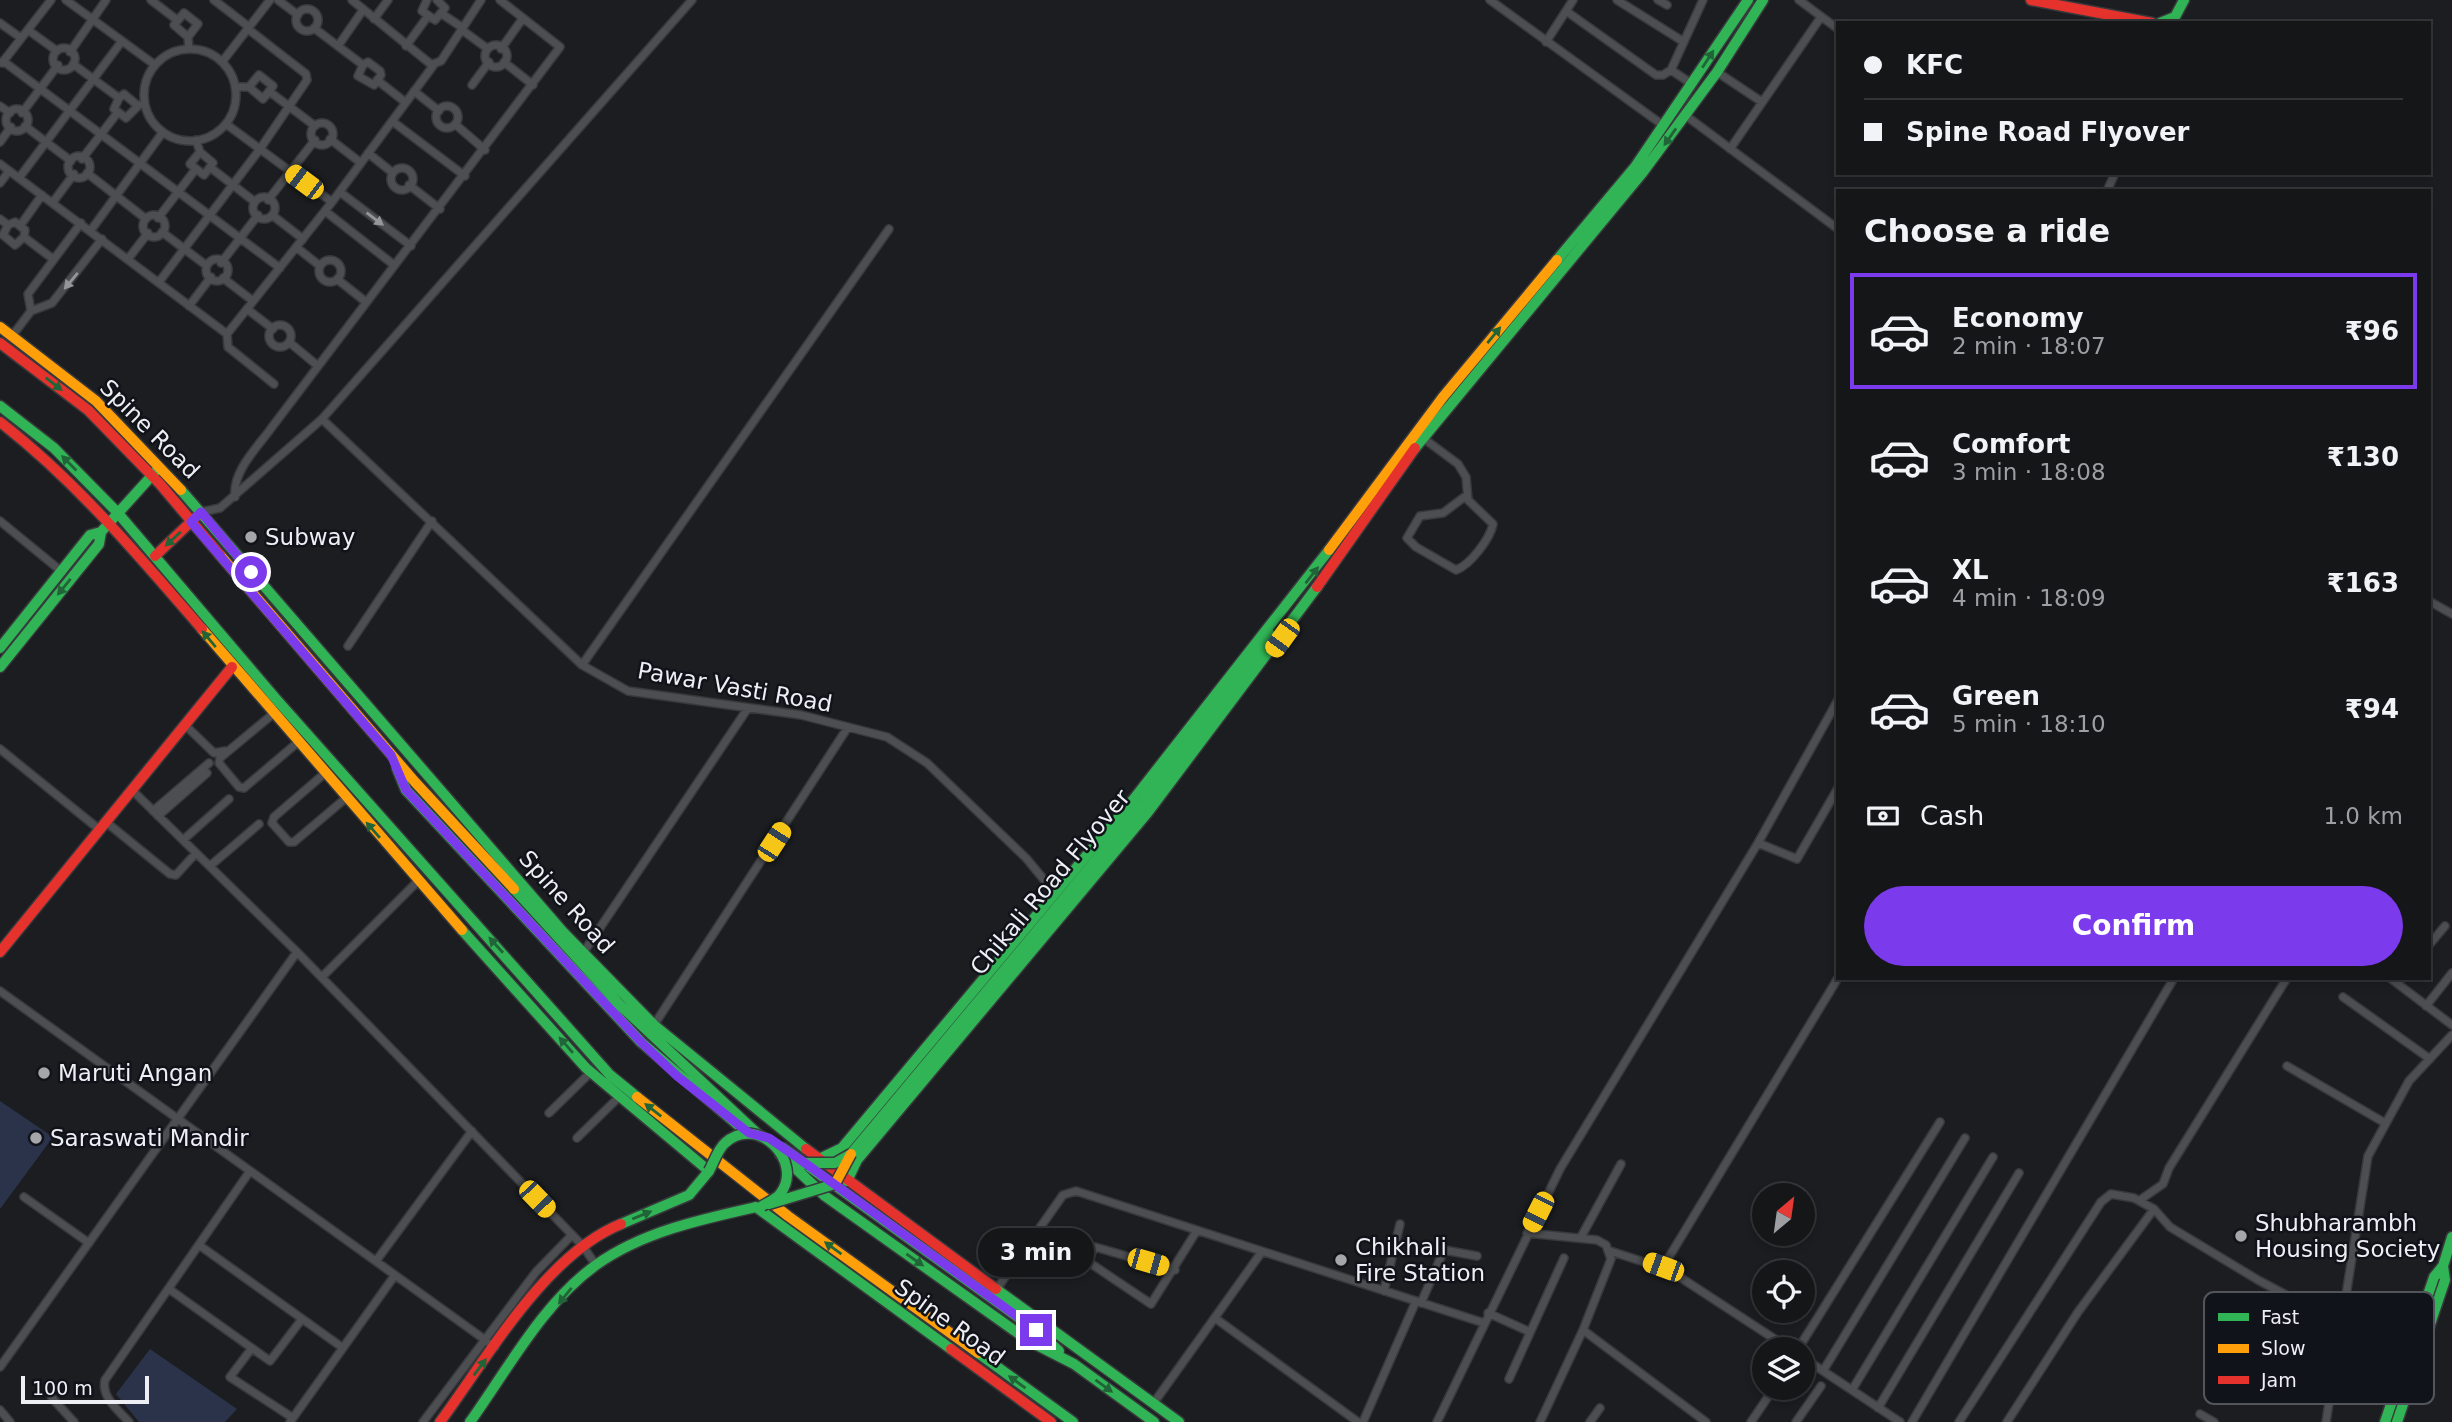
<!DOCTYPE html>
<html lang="en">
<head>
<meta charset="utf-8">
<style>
	:root { --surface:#141618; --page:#212325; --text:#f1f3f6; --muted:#9d9fa2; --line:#333537; --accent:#7c3aed }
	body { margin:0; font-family:"DejaVu Sans",sans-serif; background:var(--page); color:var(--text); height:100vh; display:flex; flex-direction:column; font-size:26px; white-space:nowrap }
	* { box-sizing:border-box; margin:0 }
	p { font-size:23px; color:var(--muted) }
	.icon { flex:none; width:38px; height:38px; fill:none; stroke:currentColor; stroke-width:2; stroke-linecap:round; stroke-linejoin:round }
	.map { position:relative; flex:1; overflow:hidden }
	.sheet { position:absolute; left:1836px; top:189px; width:595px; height:791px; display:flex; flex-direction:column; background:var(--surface); border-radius:0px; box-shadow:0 4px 10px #0003,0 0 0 2px var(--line) }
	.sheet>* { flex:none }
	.hud { position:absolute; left:1836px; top:21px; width:595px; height:154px; border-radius:0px; box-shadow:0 4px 10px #0003,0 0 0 2px var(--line); display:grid; align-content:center; height:154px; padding:0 28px; background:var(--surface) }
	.needle { width:46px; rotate:29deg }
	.controls { position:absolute; left:1752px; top:1183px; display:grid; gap:14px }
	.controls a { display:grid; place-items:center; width:63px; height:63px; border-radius:50%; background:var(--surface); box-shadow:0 4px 10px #0003,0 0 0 2px var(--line); font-size:35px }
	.scale { position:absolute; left:21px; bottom:18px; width:128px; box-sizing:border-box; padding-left:7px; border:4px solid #edeff4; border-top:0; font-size:19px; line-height:24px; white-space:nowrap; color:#edeff4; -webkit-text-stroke:5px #101319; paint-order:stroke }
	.end { position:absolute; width:32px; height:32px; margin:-16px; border:9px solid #7c3aed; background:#fff; box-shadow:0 0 0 4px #fff }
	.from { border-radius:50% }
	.bubble { position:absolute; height:49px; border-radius:24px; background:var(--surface); box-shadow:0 4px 10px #0003,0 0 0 2px var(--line); font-size:23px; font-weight:700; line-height:49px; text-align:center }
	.car { position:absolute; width:21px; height:42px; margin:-21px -10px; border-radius:9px; box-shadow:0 0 5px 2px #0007; background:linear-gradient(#f5c518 24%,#345 0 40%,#f5c518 0 76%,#345 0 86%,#f5c518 0) }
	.hud b { display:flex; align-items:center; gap:24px; height:66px; font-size:26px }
	.hud b+b { border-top:2px solid var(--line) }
	.hud i { width:18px; height:18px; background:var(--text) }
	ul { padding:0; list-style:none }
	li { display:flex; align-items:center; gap:21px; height:116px; margin:0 14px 10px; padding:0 14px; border:4px solid transparent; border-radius:0px }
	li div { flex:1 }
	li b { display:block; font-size:26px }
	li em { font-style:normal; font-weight:700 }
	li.selected { border-color:var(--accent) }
	li>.icon { width:63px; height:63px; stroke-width:1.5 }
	h2 { padding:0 28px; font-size:32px; line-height:84px }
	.pay { display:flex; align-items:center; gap:18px; height:77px; padding:0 28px; font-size:26px }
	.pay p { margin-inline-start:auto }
	.primary-button { display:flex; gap:14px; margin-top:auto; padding:14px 28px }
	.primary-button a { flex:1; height:80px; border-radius:42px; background:var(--accent); color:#fff; font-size:28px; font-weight:700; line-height:80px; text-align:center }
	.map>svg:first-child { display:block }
	.green { fill:#2b334a }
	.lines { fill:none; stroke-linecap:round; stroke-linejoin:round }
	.street-casing { stroke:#38393c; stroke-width:10 }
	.fast-casing { stroke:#38393c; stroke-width:13 }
	.slow-casing { stroke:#38393c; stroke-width:13 }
	.jam-casing { stroke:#38393c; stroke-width:13 }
	.street { stroke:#4d4e51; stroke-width:7 }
	.fast { stroke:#30b455; stroke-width:10 }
	.slow { stroke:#ff9f0a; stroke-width:10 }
	.jam { stroke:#e5322d; stroke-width:10 }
	.fast-bridge-casing { stroke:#38393c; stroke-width:13; stroke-linecap:butt }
	.slow-bridge-casing { stroke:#38393c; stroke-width:13; stroke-linecap:butt }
	.fast-bridge { stroke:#30b455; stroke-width:10 }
	.slow-bridge { stroke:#ff9f0a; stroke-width:10 }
	.oneway { fill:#206437 }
	.oneway2 { fill:#95969a }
	.route { stroke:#7c3aed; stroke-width:9 }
	.poi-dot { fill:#a4a6aa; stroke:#101319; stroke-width:2.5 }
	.labels { text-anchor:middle; stroke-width:5; stroke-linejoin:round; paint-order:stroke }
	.street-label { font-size:23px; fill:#edeff4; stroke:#101319 }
	.poi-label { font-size:23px; fill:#edeff4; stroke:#101319; text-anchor:start }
	.key { fill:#101319; stroke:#52555b; stroke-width:2 }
	.key-label { font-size:19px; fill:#edeff4 }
</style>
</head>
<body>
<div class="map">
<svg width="2452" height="1422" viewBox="0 0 2452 1422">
	<rect width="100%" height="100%" fill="#1b1d20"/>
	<path class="green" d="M 0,1101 L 53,1137 L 0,1209 Z
		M 150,1349 L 237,1409 L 225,1422 L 139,1422 L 116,1394 Z"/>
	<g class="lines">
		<g class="street-casing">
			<path id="street" d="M 66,0 L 155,65
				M 151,0 L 177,20
				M 214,0 L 249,27
				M 278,0 L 298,15
				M 427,0 L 422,11 L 435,20 L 445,8 L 437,0
				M 1490,0 L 1664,126
				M 1617,0 L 1684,42
				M 1658,0 L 1667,5
				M 1799,0 L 1838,29
				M296 20a11 11 0 1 1 22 0a11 11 0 1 1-22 0Z
				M 1566,11 L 1656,75 L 1663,75 L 1671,70
				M 442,14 L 463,28
				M 374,19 L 388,0
				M 0,23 L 21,38
				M 314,28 L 363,65 L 368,62 L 380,71 L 381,75 L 374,85 L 358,76 L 363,65
				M 28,30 L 57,51
				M 462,30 L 488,49
				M 188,37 L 174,25 L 184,13 L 198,24 L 188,37 L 189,49
				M 1546,42 L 1573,0
				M485 56a11 11 0 1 1 22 0a11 11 0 1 1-22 0Z
				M 338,46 L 363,10
				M 406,46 L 428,16
				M53 59a11 11 0 1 1 22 0a11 11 0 1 1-22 0Z
				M 501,49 L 523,18
				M144 95a46 46 0 1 1 92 0a46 46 0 1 1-92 0Z
				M 70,52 L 106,0
				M 3,61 L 280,268
				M 222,62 L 270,0
				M 504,62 L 533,85
				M 2,63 L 51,0
				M 73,64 L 119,98 L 124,94 L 137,105
				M 433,64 L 441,61 L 481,0
				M 1717,72 L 1762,102
				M 377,80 L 405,102
				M 1692,84 L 1671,70 L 1703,0
				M 472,85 L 489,62
				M 235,87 L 249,87 L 263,99 L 273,86 L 259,75 L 249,87
				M 414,91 L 439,111
				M 270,92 L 315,126
				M 119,98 L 114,109 L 126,118 L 139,105
				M 0,106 L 10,113
				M436 117a11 11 0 1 1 22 0a11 11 0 1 1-22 0Z
				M6 120a11 11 0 1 1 22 0a11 11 0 1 1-22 0Z
				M 22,113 L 58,65
				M 1685,115 L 1838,229
				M 392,121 L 465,176
				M311 134a11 11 0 1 1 22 0a11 11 0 1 1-22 0Z
				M 226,124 L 332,202
				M 455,124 L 485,150
				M 25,126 L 71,161
				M 330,139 L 361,163
				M 196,140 L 200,152 L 213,163 L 204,175 L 190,164 L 200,152
				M 0,142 L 11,127
				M 1730,149 L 1821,17
				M 368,153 L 393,173
				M68 167a11 11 0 1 1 22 0a11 11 0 1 1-22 0Z
				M 82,159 L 118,112
				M 0,164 L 227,334 L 332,202 L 433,66 L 352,0
				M 211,168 L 255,202
				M391 179a11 11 0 1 1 22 0a11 11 0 1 1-22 0Z
				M 87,173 L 146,219
				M 19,178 L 122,41
				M 0,183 L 9,171
				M 409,185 L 440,209
				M 2107,191 L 2115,173
				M 340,192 L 411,246
				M253 208a11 11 0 1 1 22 0a11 11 0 1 1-22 0Z
				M 268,200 L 315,140
				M 53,202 L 74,174
				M 325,211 L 394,265
				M 272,215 L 303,239
				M143 226a11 11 0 1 1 22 0a11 11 0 1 1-22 0Z
				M 158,218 L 195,170
				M 0,219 L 8,225 L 15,222 L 25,230 L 24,237 L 53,259
				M 8,225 L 3,235 L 15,245 L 24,237
				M 20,226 L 42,195
				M 91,230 L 163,132
				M 162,232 L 207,266
				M 296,247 L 320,266
				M 128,259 L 148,233
				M206 270a11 11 0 1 1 22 0a11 11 0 1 1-22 0Z
				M319 271a11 11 0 1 1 22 0a11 11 0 1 1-22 0Z
				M 221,263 L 258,215
				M 223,278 L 253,301
				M 337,279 L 366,302
				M 159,282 L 260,149 L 307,80 L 306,74 L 248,29
				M 189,306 L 211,277
				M 247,309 L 273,329
				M 31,311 L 28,294 L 81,223
				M269 336a11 11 0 1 1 22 0a11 11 0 1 1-22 0Z
				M 227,334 L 228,347 L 274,384
				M 12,336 L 31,311 L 52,303 L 102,239
				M 289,342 L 318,366
				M 322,419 L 582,665 L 628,691 L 801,715 L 887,737 L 927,763 L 1026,858 L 1055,893
				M 1419,435 L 1458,464 L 1466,477 L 1468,500 L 1493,524 C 1490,539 1470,565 1456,570 L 1416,547 L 1407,538 L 1420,516 L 1443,513 L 1467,495
				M 235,497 C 232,471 258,447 272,427 L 560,47 L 500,0
				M 201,512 L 220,508 L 322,419 L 692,0
				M 0,521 L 61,571
				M 2429,601 L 2452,614
				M 348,646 L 432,521
				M 582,665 L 889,229
				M 273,714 L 220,758 L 219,763 L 239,787 L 244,788 L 297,743
				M 185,725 L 214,753 L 225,751
				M 0,749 L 100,830
				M 324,774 L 274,817 L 272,823 L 289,842 L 294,842 L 346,798
				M 132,790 L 297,952 L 582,1245 L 596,1265
				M 153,811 L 209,763
				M 158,816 L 207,773
				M 106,822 L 170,874 L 176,875 L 196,853
				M 183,840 L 229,799
				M 1758,843 L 1797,859 L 1838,788
				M 210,866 L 259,824
				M 2429,945 L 2445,926
				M 583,953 L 748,708
				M 322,977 L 418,881
				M 2390,978 L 2452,1025
				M 0,991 L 495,1347
				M 2343,997 L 2430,1059
				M 2426,1006 L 2452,973
				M 654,1025 L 848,727
				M 2287,1066 L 2385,1123
				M 549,1113 L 591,1072
				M 577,1138 L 618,1098
				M 24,1197 L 89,1243
				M 2140,1200 L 2163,1184 L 2169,1168 L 2287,978
				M 1527,1233 L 1597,1240 L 1606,1245 L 1611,1259 L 1583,1330 L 1540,1422
				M 1581,1237 L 1621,1164
				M 199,1245 L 343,1348
				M 1610,1251 L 1669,1270 L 1790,1349
				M 376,1261 L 472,1131
				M 1663,1267 L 1838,978
				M 1175,1270 L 1095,1247 L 1087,1261 L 1151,1304 L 1196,1232
				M 169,1289 L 270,1361 L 302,1319
				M 996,1290 L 1063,1195 L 1076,1191 L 1484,1323
				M 1384,1291 L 1400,1224
				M 1421,1303 L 1444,1250 L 1477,1256
				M 1488,1313 L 1530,1332
				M 1215,1318 L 1358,1422
				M 2208,1322 L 2331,1389
				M 1583,1330 L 1706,1422
				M 252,1348 L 230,1377 L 293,1418
				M 1798,1349 L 1940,1122
				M 1802,1357 L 1900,1422
				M 0,1367 L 297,952
				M 1823,1371 L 1965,1138
				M 1509,1379 L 1564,1258
				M 1852,1390 L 1993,1157
				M 52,1398 L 74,1422
				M 1153,1404 L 1261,1253
				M 1878,1408 L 2019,1173
				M 0,1410 L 10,1422
				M 2200,1414 L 2214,1422
				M 129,1422 C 118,1410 101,1397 105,1380 L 250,1171
				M 290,1422 L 395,1275
				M 423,1422 L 536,1272 L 572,1235
				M 1363,1422 L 1416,1301
				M 1437,1422 L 1560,1169 L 1758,843 L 1838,700
				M 1590,1422 L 1600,1408
				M 1751,1422 L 1774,1388
				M 1796,1422 L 1821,1386
				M 1912,1422 L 2174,978
				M 1959,1422 L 2101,1202 L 2111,1194 L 2134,1198 L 2154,1209 L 2170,1227 L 2258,1280 L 2320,1313 L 2341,1320
				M 2007,1422 L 2078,1312 L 2154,1209
				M 2326,1422 L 2368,1156 L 2409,1081 L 2452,1035"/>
		</g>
		<g class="fast-casing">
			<path id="fast" d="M 2160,23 L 2175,17 L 2184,0
				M 1557,260 L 1635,167 L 1748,0
				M 0,406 L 54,448 L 117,512 L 276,699 L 610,1075 L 637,1097
				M 1415,448 L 1643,172 L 1717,72 L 1763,0
				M 181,490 L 563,932 L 654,1025 L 806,1149
				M 0,648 L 90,535 L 101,532
				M 0,667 L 99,544 L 101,532 L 156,471
				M 397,768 L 406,790 L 641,1042 L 738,1125
				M 514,889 L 620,1005 L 761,1137
				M 462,930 L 586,1068 L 709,1171 L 689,1195 L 621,1224
				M 783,1148 L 1036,1330 L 1059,1351
				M 780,1154 L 825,1196 L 1029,1341 L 1074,1364 L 1154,1422
				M 851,1154 L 1141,806 L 1262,649 L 1269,633
				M 819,1159 L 842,1148 L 1133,800 L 1329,550
				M 847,1181 L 857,1160 L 1148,812 L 1317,587
				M 996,1289 L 1179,1422
				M 978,1353 L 1073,1422
				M 470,1422 C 508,1369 543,1303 596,1265 C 642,1232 702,1219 756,1207 L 951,1349
				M 2385,1422 L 2434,1277 L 2443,1266
				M 2397,1422 L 2445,1280 L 2443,1266 L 2452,1237"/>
		</g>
		<g class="slow-casing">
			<path id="slow" d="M 0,327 L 96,401 L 181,490
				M 1329,550 L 1443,397 L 1557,260
				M 220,555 L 415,782 L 514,889
				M 202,629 L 462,930
				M 637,1097 L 788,1216 L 978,1353"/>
		</g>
		<g class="jam-casing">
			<path id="jam" d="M 2031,0 L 2152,23
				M 0,343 L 88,410 L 160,484 L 220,555
				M 0,422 C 77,482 138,555 202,629
				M 155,556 L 196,517
				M 1317,587 L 1415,448
				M 0,952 L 232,667
				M 806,1149 L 996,1289
				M 951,1349 L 1051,1422
				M 440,1422 C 488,1357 545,1255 621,1224"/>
		</g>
		<use href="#street" class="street"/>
		<use href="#fast" class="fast"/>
		<use href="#slow" class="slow"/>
		<use href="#jam" class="jam"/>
		<g class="fast-bridge-casing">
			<path id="fast-bridge" d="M 805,1163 L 835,1163 L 851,1154
				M 709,1171 C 714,1162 718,1149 725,1143 C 757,1113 805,1162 780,1194 C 776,1199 767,1203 762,1206
				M 769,1204 L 835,1184"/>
		</g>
		<g class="slow-bridge-casing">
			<path id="slow-bridge" d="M 835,1184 L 851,1154"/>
		</g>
		<use href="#fast-bridge" class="fast-bridge"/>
		<use href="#slow-bridge" class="slow-bridge"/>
	</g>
	<defs><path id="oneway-solid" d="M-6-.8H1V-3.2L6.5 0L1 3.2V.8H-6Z" transform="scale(1.75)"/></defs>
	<g class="oneway">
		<use href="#oneway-solid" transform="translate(1708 59) rotate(-57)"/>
		<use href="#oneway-solid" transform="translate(1670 137) rotate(125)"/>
		<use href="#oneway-solid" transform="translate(1494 335) rotate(-51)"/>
		<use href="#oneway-solid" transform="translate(54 384) rotate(38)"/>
		<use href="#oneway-solid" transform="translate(69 463) rotate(-135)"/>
		<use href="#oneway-solid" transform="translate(173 539) rotate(137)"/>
		<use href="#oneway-solid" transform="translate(1312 575) rotate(-52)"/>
		<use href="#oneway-solid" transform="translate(64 587) rotate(129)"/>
		<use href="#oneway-solid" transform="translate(209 639) rotate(-130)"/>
		<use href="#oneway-solid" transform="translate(373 830) rotate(-131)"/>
		<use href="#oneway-solid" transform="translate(496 945) rotate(-132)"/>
		<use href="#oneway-solid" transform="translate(566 1045) rotate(-131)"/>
		<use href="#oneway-solid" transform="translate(653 1110) rotate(-142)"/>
		<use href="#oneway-solid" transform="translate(642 1215) rotate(-22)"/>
		<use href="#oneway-solid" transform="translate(833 1248) rotate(-144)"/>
		<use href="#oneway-solid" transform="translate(915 1260) rotate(35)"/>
		<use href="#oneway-solid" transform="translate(565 1296) rotate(129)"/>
		<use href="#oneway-solid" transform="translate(480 1367) rotate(-53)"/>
		<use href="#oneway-solid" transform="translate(1017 1382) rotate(-144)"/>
		<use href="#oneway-solid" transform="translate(1104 1386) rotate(36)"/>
	</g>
	<g class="oneway2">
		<use href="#oneway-solid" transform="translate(375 219) rotate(37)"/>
		<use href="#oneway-solid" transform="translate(71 281) rotate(130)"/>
	</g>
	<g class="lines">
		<path class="route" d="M 251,572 L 201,512 L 191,522 L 391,755 L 406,790 L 641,1042 L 677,1076 L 749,1133 L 769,1138 L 805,1163 L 1036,1330"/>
	</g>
	<g class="poi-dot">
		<circle cx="251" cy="537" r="7"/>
		<circle cx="44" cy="1073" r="7"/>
		<circle cx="36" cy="1138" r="7"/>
		<circle cx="2241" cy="1236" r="7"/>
		<circle cx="1341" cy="1260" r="7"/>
	</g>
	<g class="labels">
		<g class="street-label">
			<text transform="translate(150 429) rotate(45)" y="8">Spine Road</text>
			<text transform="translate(735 687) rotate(10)" y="8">Pawar Vasti Road</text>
			<text transform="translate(1050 882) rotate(-50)" y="8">Chikali Road Flyover</text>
			<text transform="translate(567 902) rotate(48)" y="8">Spine Road</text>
			<text transform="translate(950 1322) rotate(36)" y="8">Spine Road</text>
		</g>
		<g class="poi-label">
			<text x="265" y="545">Subway</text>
			<text x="58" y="1081">Maruti Angan</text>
			<text x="50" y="1146">Saraswati Mandir</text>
			<text x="2255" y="1231">Shubharambh<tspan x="2255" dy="26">Housing Society</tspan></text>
			<text x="1355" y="1255">Chikhali<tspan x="1355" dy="26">Fire Station</tspan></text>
		</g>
	</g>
	<rect x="2204" y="1292" width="230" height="112" rx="10" class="key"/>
	<rect x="2218" y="1313" width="31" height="8" fill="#30b455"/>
	<rect x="2218" y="1344" width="31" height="9" fill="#ff9f0a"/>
	<rect x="2218" y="1376" width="31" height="8" fill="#e5322d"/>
	<g class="key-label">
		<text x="2261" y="1324">Fast</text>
		<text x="2261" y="1355">Slow</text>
		<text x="2261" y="1387">Jam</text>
	</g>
</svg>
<div class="controls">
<a><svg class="needle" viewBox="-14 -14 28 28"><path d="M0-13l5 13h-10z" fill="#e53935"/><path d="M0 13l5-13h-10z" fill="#9d9fa2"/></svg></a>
<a><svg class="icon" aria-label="locate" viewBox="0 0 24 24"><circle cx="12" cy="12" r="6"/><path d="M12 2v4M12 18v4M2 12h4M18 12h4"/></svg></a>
<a><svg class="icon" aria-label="layers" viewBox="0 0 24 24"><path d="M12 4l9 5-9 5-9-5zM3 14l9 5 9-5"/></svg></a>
</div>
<div class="scale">100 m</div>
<i class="end from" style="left:251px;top:572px"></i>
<i class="end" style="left:1036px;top:1330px"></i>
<div class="bubble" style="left:978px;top:1228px;width:116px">3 min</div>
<i class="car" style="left:304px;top:182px;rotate:307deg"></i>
<i class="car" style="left:1282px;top:638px;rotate:216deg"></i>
<i class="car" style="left:774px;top:842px;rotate:33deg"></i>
<i class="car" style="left:537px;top:1199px;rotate:136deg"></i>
<i class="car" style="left:1538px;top:1212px;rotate:207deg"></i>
<i class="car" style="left:1148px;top:1262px;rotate:106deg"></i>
<i class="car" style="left:1663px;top:1267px;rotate:290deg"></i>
<div class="hud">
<b><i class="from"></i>KFC</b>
<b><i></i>Spine Road Flyover</b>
</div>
<section class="sheet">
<h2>Choose a ride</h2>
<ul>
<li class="selected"><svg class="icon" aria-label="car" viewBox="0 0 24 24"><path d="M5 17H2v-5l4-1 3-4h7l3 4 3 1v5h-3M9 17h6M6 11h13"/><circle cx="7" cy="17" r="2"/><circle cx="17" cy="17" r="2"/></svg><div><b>Economy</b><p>2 min · 18:07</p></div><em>₹96</em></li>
<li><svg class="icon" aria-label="car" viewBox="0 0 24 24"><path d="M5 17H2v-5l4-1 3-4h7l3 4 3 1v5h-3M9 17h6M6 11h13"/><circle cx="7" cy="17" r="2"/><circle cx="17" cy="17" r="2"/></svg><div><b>Comfort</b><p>3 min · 18:08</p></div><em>₹130</em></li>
<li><svg class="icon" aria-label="car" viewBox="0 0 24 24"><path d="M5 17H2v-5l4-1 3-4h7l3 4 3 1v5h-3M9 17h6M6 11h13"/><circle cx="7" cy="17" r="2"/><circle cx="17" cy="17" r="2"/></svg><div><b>XL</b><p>4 min · 18:09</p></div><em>₹163</em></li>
<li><svg class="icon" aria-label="car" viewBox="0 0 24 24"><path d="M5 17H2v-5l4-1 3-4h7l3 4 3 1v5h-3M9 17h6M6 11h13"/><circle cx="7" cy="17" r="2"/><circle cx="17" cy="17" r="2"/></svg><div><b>Green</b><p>5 min · 18:10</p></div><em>₹94</em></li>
</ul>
<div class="pay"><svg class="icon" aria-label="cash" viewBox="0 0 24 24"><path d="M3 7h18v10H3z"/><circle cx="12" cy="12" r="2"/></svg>Cash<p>1.0 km</p></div>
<div class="primary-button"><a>Confirm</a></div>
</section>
</div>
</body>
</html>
